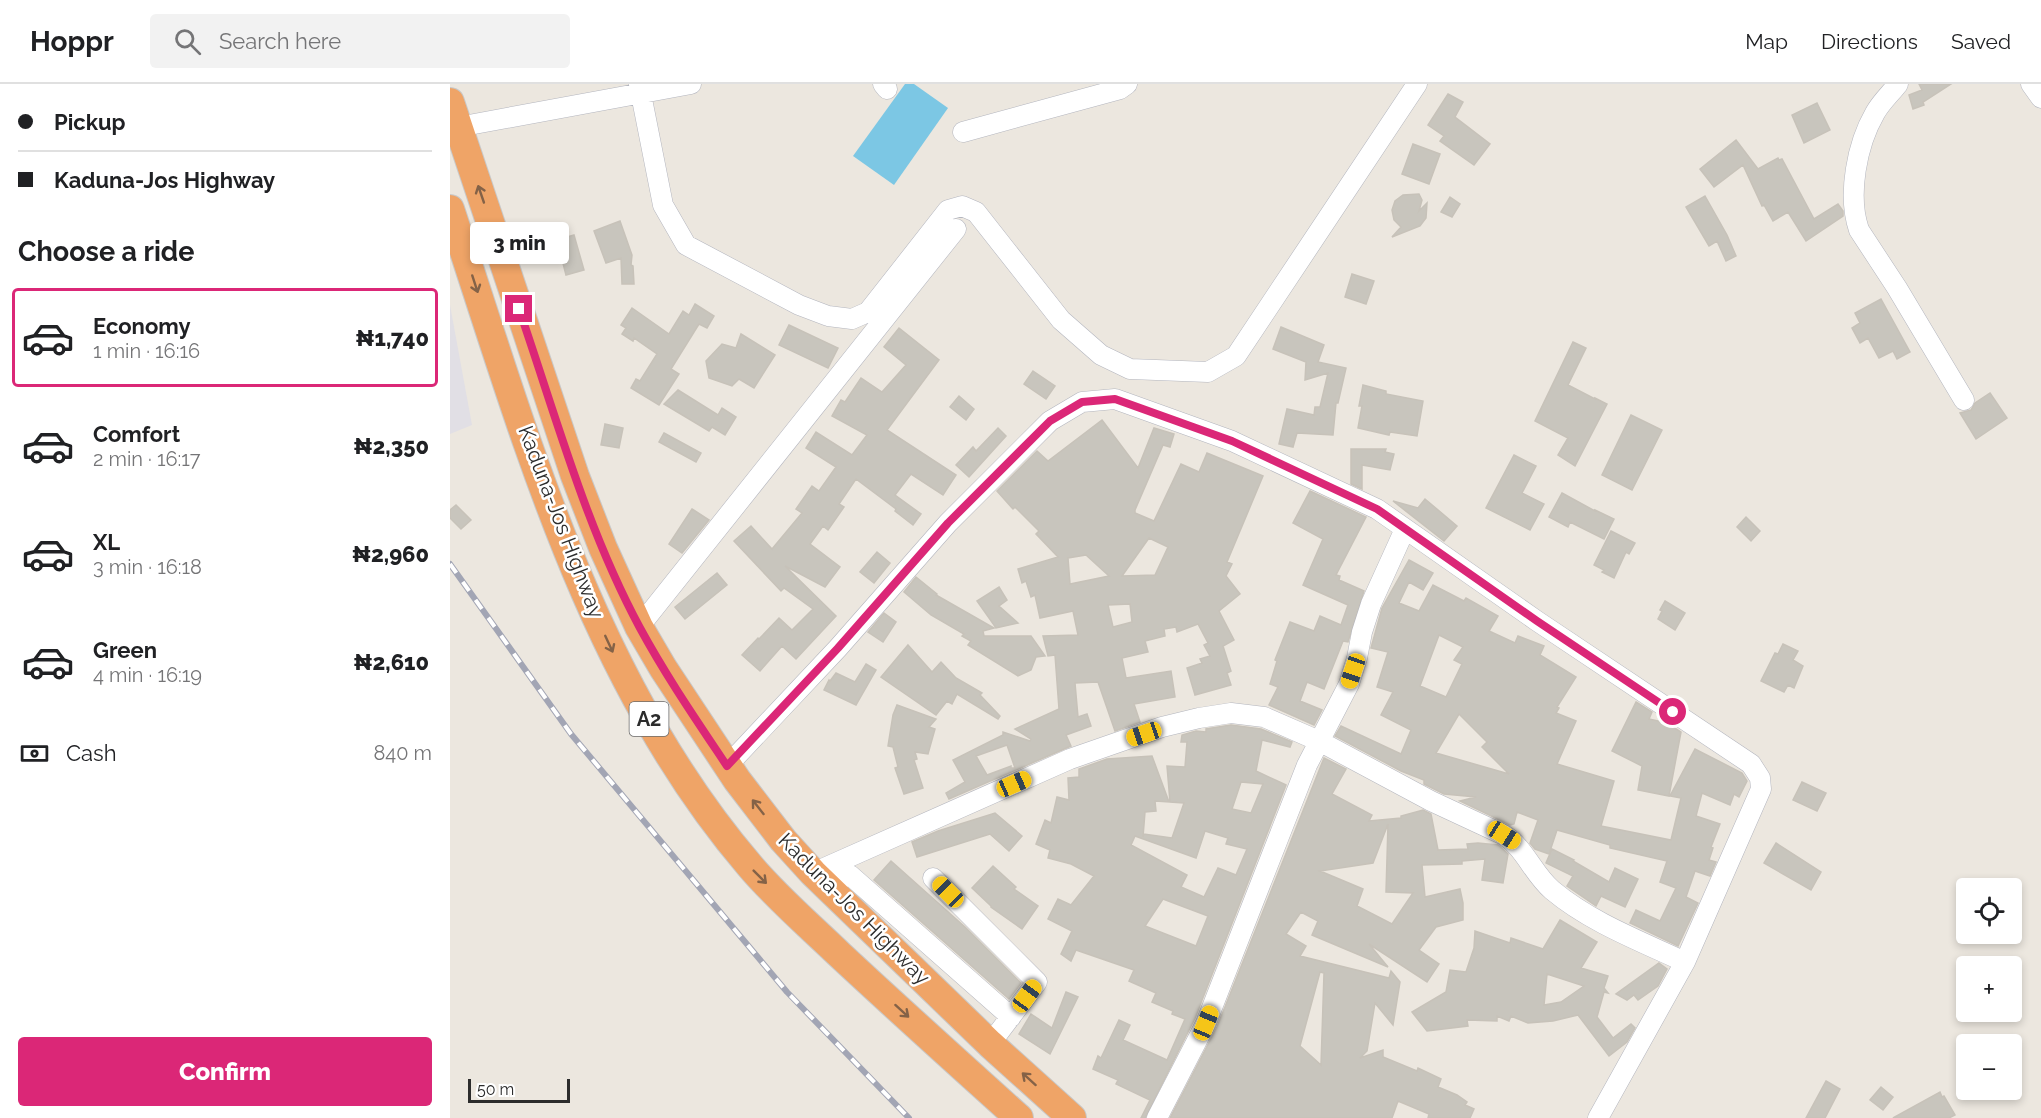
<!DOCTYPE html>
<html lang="en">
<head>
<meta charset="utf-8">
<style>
	:root { --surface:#fff; --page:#f2f2f2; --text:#202124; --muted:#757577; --line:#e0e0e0; --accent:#db2777 }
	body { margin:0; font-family:Raleway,sans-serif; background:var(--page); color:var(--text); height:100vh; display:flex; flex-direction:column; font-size:22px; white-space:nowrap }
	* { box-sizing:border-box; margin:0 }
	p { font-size:20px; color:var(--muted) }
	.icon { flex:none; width:33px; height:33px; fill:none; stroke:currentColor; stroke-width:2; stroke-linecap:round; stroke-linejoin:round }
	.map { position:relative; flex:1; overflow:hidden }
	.drawer { display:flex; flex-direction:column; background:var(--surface); width:450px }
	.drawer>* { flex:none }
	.guide { display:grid; align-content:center; height:132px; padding:0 18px; background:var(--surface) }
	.buttons { position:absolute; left:1506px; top:794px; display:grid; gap:12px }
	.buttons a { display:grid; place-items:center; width:66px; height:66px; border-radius:6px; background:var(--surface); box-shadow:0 3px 9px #0003; font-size:30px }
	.scale { position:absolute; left:18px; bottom:15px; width:102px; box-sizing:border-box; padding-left:6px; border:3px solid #2c2c2c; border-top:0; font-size:16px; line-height:21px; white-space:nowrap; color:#2c2c2c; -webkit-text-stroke:4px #fff; paint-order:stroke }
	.end { position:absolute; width:27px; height:27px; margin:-14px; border:8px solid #db2777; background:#fff; box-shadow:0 0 0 3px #fff }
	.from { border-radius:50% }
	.bubble { position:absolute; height:42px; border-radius:6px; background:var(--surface); box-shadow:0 3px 9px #0003; font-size:20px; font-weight:800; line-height:42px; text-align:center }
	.car { position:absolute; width:18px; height:36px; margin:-18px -9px; border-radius:8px; box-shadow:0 0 4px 2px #0007; background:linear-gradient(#f5c518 24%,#345 0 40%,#f5c518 0 76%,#345 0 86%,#f5c518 0) }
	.guide b { display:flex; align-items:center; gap:21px; height:57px; font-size:22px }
	.guide b+b { border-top:2px solid var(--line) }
	.guide i { width:15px; height:15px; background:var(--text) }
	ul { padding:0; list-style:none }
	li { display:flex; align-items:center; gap:18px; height:99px; margin:0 12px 9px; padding:0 6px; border:3px solid transparent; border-radius:6px }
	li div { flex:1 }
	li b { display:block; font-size:22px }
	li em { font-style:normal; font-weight:800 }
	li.active { border-color:var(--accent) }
	li>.icon { width:54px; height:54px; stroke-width:1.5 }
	h2 { padding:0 18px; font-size:27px; line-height:72px }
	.pay { display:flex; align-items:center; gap:15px; height:66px; padding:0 18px; font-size:22px }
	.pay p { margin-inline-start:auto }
	.action { display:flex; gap:12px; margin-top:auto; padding:12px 18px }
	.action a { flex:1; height:69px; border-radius:6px; background:var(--accent); color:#fff; font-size:24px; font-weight:800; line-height:69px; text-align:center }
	header { display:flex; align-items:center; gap:36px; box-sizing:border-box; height:84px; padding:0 30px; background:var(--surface); border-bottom:2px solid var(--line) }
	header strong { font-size:28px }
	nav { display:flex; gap:33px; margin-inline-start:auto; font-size:21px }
	.search { width:420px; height:54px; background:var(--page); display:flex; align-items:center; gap:15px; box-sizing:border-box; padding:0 21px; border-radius:6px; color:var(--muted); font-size:22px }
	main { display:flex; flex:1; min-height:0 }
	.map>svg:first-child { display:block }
	.industrial { fill:#e1dfe5 }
	.water { fill:#7cc7e4 }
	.building { fill:#c8c5bd; stroke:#c7c2b9; stroke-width:1.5; fill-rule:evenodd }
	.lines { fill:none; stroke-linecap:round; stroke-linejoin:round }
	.minor-casing { stroke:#b3b5be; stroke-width:21 }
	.highway-casing { stroke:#c8c8c8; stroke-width:30 }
	.minor { stroke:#fff; stroke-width:20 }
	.highway { stroke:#efa467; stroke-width:28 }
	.rail-casing { stroke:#a2a5b4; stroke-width:6 }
	.rail { stroke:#fff; stroke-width:4; stroke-dasharray:11; stroke-linecap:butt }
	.oneway { stroke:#846247 }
	.route { stroke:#db2777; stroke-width:8 }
	.labels { text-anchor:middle; stroke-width:5; stroke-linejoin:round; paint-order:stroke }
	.shield { fill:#fff; stroke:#6b6b6b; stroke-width:1.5 }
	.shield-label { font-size:20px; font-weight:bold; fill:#2c2c2c }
	.street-label { font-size:21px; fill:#2c2c2c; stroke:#fff }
</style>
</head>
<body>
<header>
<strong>Hoppr</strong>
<div class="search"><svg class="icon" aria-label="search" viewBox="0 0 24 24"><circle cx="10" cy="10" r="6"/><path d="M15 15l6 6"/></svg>Search here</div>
<nav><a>Map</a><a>Directions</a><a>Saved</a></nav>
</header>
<main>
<section class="drawer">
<div class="guide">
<b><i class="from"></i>Pickup</b>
<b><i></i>Kaduna-Jos Highway</b>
</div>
<h2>Choose a ride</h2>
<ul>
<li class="active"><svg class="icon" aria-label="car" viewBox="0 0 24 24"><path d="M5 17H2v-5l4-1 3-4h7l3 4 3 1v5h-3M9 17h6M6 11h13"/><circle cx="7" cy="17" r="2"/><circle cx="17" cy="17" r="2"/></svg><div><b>Economy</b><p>1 min · 16:16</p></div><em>₦1,740</em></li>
<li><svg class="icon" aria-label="car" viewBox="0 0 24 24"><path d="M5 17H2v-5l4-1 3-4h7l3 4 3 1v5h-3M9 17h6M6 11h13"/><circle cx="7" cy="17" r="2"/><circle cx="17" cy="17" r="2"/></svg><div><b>Comfort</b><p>2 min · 16:17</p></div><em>₦2,350</em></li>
<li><svg class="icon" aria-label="car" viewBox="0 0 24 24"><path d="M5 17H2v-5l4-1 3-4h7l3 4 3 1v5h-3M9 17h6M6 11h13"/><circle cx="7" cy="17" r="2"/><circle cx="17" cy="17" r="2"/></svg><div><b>XL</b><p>3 min · 16:18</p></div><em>₦2,960</em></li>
<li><svg class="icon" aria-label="car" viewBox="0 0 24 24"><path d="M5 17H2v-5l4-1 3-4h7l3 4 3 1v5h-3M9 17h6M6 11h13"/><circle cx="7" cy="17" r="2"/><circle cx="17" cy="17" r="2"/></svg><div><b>Green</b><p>4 min · 16:19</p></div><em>₦2,610</em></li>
</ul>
<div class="pay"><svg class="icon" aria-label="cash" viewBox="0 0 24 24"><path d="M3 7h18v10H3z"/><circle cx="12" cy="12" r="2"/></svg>Cash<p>840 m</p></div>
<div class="action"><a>Confirm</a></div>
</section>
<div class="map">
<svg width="1591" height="1034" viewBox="0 0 1591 1034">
	<rect width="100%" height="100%" fill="#ece7df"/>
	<path class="industrial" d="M 0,221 L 22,341 L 0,350 Z"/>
	<path class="water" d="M 455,0 L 464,0 L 498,24 L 444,101 L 403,72 Z"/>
	<path class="building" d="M 1469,0 L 1501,0 L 1473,18 L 1474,21 L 1463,25 L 1459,11 L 1472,6 Z
		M 998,10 L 1013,18 L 1005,33 L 1040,60 L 1024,81 L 990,57 L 994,52 L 978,41 Z
		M 1367,19 L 1380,46 L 1354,59 L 1342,31 Z
		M 1286,56 L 1308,85 L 1328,74 L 1329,76 L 1332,75 L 1364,135 L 1388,120 L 1393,127 L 1393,132 L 1356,157 L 1338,128 L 1323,137 L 1314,121 L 1312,122 L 1293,81 L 1264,103 L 1250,85 Z
		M 963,60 L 990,70 L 979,100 L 952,90 Z
		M 969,110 L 972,116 L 969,127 L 977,119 L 976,134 L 970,142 L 942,153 L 951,143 L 944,136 L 942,126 L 945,117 L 953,111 Z
		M 1255,112 L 1277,151 L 1286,172 L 1276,177 L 1267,157 L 1259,162 L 1236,123 Z
		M 1000,113 L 1010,120 L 1002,133 L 991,128 Z
		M 170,137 L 182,171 L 181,181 L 183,182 L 184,200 L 172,200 L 171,174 L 156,179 L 144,147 Z
		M 124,151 L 134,186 L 116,191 L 107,156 Z
		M 902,190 L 924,197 L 916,220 L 895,213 Z
		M 1431,215 L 1460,268 L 1447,275 L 1443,267 L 1429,274 L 1418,254 L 1410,259 L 1402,244 L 1410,239 L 1405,229 Z
		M 245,220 L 264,232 L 257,244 L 249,240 L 221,285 L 229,290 L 209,321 L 181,304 L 186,295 L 190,297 L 207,270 L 184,254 L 183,257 L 172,250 L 176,244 L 171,241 L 182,224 L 219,250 L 233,227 L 239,231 Z
		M 339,241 L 388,264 L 378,284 L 329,261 Z
		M 831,243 L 874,261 L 868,278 L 896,284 L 888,319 L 886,319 L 883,351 L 847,349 L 843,363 L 829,360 L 837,325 L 864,331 L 865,323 L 870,323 L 878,289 L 855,296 L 856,278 L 823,265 Z
		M 449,244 L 489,276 L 437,346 L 506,391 L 493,411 L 461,390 L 445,411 L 471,430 L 463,441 L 445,427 L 446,425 L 406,395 L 389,420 L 394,423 L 378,446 L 373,442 L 360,460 L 390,483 L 375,503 L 335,482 L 386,532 L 346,575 L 332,562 L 310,587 L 292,571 L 308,554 L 309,555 L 329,534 L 342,546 L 363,525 L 334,504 L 331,507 L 284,457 L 301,442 L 322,465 L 352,429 L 346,425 L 362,402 L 369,407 L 386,383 L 356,364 L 366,348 L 402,371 L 417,351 L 382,332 L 391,316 L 395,318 L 411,294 L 432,308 L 456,281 L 434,263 Z
		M 291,250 L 325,271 L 304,304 L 289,295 L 282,302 L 259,294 L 256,277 L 272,260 L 286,264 Z
		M 1123,258 L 1136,264 L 1118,301 L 1145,315 L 1145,314 L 1157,320 L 1125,382 L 1108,371 L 1118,354 L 1085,337 Z
		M 583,287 L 605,302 L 596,315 L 574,300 Z
		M 913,301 L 936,307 L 936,310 L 973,317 L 967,352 L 940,348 L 939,351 L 908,344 L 912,322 L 909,322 Z
		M 228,306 L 268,331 L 272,324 L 286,333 L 275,351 L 262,343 L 259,347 L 214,320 Z
		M 1540,309 L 1557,334 L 1526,355 L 1510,329 L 1521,326 L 1525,319 Z
		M 509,312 L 524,325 L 516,336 L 500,323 Z
		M 1181,331 L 1212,346 L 1182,406 L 1152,391 Z
		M 652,336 L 688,384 L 704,344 L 724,350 L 720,363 L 713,361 L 685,426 L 685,429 L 704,437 L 731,380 L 749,388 L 757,369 L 813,392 L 777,478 L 782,480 L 776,492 L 790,510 L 769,527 L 784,556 L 773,562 L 781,587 L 777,589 L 781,601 L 745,611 L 737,584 L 752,579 L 750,575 L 760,572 L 754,561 L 758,559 L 748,540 L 727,548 L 726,543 L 714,545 L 715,552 L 695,557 L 698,568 L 672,574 L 676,594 L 721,587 L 725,613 L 684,620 L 690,638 L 665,647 L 648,598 L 625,599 L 628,633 L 637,630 L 641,642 L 616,651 L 621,662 L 499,715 L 496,709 L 515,698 L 503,676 L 553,651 L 553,648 L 580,657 L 581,655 L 565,645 L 609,625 L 605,571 L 598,572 L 593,552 L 628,551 L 623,527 L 590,534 L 585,511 L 581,513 L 576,497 L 572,499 L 568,485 L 608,473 L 586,450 L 589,447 L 565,423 L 563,425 L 547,407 L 587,367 L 598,377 ZM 699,454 L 718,463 L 705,491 L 672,492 ZM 636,471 L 659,492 L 620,500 L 618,474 ZM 680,520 L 682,538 L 663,543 L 658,521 ZM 557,661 L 565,684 L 561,684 L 561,682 L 537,691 L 526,672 Z
		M 155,340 L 173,344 L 169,364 L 151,361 Z
		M 548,344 L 556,352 L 519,393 L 506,381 L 523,363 L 526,367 Z
		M 214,349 L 251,369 L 246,378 L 209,358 Z
		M 901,365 L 936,365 L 935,368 L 944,370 L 940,386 L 912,381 L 912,405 L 901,400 Z
		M 1064,371 L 1086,382 L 1072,409 L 1094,420 L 1080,446 L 1036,424 Z
		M 860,407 L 916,433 L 886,491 L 890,492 L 889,496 L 914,507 L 898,558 L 893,557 L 874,605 L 857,598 L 850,617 L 872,626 L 864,641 L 819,621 L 828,603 L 820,600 L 827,577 L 825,576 L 840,538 L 864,547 L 870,532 L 891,541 L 898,521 L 853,501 L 873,455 L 843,439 Z
		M 1112,409 L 1145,427 L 1145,426 L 1164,435 L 1154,455 L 1120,438 L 1118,443 L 1099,433 Z
		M 975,415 L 1007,442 L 994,457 L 943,417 L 968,424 Z
		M 6,421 L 21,436 L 11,445 L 0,434 L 0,426 Z
		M 242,425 L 259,436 L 232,469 L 219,460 Z
		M 1296,433 L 1310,447 L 1301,457 L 1287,443 Z
		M 1161,447 L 1185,459 L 1179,470 L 1176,468 L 1164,494 L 1152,488 L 1154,486 L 1144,481 Z
		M 427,468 L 440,479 L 424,499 L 410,488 Z
		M 959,476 L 983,489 L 973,506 L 959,498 L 949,519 L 969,527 L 983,501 L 1014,517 L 1016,514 L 1048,532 L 1039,547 L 1065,559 L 1068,552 L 1094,562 L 1090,571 L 1126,593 L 1107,623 L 1109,624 L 1106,629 L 1126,637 L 1107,680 L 1164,697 L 1151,742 L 1221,756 L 1231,714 L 1220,712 L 1245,665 L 1292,689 L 1297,697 L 1289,713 L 1284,710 L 1280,721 L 1252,709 L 1246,732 L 1270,740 L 1261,763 L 1263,764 L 1259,776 L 1266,778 L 1260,792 L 1245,787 L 1236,813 L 1248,819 L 1228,862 L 1180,839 L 1186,826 L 1210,837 L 1226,804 L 1210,798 L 1217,777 L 1160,764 L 1160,761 L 1107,746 L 1099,770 L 1085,765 L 1080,759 L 1088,736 L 1067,728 L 1064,740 L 1060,741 L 1010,717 L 1026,713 L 994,710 L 974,700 L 974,696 L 951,687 L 885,652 L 891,642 L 951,670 L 961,646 L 931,631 L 943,608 L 927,603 L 938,568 L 921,564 L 932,524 ZM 989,551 L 1013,563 L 1004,576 L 1012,580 L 996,613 L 970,602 ZM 1009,630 L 1037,658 L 1032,663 L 1059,690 L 986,669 Z
		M 267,489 L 277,501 L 235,535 L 225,523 Z
		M 466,493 L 487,510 L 486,511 L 544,544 L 533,547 L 534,552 L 581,552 L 595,572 L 586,573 L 581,586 L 568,592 L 518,561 L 521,557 L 512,552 L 514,550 L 481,531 L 454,508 Z
		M 549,503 L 557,516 L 549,522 L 568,539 L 546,544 L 527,517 Z
		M 1215,517 L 1235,529 L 1225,546 L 1208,535 L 1212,527 L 1210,526 Z
		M 434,529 L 446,538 L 433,558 L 418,548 Z
		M 1333,560 L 1348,567 L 1343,576 L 1353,582 L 1344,604 L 1338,601 L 1334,608 L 1311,597 L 1325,569 L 1328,570 Z
		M 458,561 L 482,588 L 491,578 L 506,594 L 532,609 L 530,611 L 550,632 L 548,635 L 507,610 L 502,620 L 497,617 L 486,631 L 431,593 Z
		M 416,580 L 426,586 L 406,621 L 374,606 L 379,596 L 380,597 L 386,589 L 405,598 Z
		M 1186,618 L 1202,628 L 1199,635 L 1217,639 L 1231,648 L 1219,712 L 1188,706 L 1192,682 L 1162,667 Z
		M 447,621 L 486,635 L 479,643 L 485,645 L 478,670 L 465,668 L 467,675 L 464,676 L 473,704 L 454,710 L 445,684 L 448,683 L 443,663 L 438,662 L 443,631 Z
		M 781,641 L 811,645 L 842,658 L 840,663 L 812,656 L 806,687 L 836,701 L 745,934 L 695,1034 L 691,1034 L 700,1016 L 666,1000 L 668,996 L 643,985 L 648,972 L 651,974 L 669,936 L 680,941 L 673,956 L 717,976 L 735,935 L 722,930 L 723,927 L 702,918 L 706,909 L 679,897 L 684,886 L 626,866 L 621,877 L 611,870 L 622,847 L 598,835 L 608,815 L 621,821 L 644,792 L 621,780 L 598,774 L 600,766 L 586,760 L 595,736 L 601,739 L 607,713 L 619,716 L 618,694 L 629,693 L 629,685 L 657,675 L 702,672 L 719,718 L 705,717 L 706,727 L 695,728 L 693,753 L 694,750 L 722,754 L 734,719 L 720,718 L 717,682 L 735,683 L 737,658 L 731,658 L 732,651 L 746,647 L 756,648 L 756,645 ZM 791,698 L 813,700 L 801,729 L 782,725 ZM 755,747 L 778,754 L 776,760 L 797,765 L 786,791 L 768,784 L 754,813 L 731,803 L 737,791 L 681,761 L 685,752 L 746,774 ZM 713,815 L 758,832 L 746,862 L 695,842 Z
		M 874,674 L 896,685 L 882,710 L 922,731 L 919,737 L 951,734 L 951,732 L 973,726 L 981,730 L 988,766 L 1018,765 L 1017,760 L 1028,759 L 1048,761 L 1058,770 L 1053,799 L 1032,796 L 1035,775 L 1012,777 L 1012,780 L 972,781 L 975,813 L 1010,805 L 1013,819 L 1013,836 L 986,843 L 969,866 L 989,880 L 977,898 L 919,860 L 938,883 L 862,851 L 868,837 L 851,828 L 836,850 L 856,862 L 850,872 L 939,894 L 941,887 L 950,898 L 943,941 L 925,919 L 917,967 L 910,974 L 933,966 L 933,973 L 967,987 L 968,984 L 991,995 L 988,1003 L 1007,1011 L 1017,1018 L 1015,1021 L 1024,1025 L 1020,1034 L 978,1034 L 979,1030 L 948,1017 L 942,1034 L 720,1034 L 767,943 ZM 938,740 L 936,808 L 963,809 L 942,840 L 907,822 L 913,805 L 870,787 L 923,779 ZM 870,888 L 874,889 L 871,981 L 850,962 Z
		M 1352,698 L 1376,709 L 1367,727 L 1343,716 Z
		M 545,729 L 572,752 L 559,767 L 540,750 L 467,773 L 462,758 L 488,747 Z
		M 1326,759 L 1371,788 L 1361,806 L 1314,779 Z
		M 1102,765 L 1124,776 L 1123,777 L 1159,798 L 1165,784 L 1188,795 L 1175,823 L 1151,812 L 1146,822 L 1117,802 L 1123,792 L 1096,779 Z
		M 441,777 L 515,843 L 571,899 L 559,915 L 424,796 Z
		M 543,782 L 566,803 L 564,805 L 588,822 L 572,845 L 541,823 L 541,822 L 522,804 Z
		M 1110,836 L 1147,858 L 1131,884 L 1158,892 L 1154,904 L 1158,909 L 1154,908 L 1147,933 L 1163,954 L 1181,940 L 1185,944 L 1177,958 L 1159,972 L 1128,931 L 1103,937 L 1078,939 L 1061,932 L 1059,937 L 1047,932 L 1047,937 L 1017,936 L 1018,942 L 977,947 L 962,928 L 996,908 L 1000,886 L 1016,888 L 1024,864 L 1025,847 L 1060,859 L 1061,854 L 1093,865 ZM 1097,890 L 1134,902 L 1111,918 L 1094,921 Z
		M 1209,879 L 1217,885 L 1208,902 L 1188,916 L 1184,911 L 1177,916 L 1166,910 Z
		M 616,908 L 628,913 L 600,970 L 569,950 L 581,930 L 602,944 Z
		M 1376,997 L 1390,1005 L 1375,1034 L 1356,1034 Z
		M 1431,1003 L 1443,1013 L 1433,1026 L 1420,1016 Z
		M 1490,1008 L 1492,1013 L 1494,1012 L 1505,1031 L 1499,1034 L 1443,1034 Z"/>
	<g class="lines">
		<g class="minor-casing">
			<path id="minor" d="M 189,0 L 213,121 L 236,161 L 349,221 L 378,232 L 402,235 L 418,228 L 498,126 L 512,122 L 526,128 L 611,236 L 651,271 L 680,285 L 758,288 L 786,272 L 967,0
				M 433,0 L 437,5
				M 1448,0 C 1441,9 1431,18 1425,29 C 1407,60 1397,111 1409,146 L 1447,204 L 1514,316
				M 1581,0 L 1591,14
				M 8,43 L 241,0
				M 513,48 L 670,5 L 677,0
				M 189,543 L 506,145
				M 277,682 L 388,564 L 498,439 L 600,337 L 632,318 L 665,315 L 782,357 L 927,425 L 1087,537 L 1301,680 L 1310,694 L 1311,705 L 1235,878 L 1148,1034
				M 363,789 L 620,675 L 712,643 L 749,634 L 781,629 L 814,633 L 869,657 L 981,717 L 1054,751 C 1075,764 1083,790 1102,806 C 1140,838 1190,857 1235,878
				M 483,794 L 587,898 L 540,960
				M 381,808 L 393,792 L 400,791 L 561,933
				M 707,1034 L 756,939 L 857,681 L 899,600 L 907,574 L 912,548 L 921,520 L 955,445"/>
		</g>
		<g class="highway-casing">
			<path id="highway" d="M 0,18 L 125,392 L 153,464 L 189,543 L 213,584 L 287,696 L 333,756 L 363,789 L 540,960 L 622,1034
				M 0,125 C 75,351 141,597 300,782 C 327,814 360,842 390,871 C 449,926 509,980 569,1034"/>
		</g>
		<use href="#minor" class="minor"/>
		<use href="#highway" class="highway"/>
		<g class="rail-casing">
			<path id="rail" d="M 0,480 L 121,650 L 337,908 L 459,1034"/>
		</g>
		<use href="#rail" class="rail"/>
	</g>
	<defs><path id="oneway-shaft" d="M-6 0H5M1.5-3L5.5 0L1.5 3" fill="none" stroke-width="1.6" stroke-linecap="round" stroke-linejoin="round" transform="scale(1.5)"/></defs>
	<g class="oneway">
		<use href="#oneway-shaft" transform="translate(31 110) rotate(-109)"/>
		<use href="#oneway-shaft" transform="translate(25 200) rotate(72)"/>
		<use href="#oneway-shaft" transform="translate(159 560) rotate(65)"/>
		<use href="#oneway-shaft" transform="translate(308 723) rotate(-128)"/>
		<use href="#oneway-shaft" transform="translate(310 793) rotate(45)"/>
		<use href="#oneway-shaft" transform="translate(452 927) rotate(42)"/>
		<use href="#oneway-shaft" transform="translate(579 995) rotate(-138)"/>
	</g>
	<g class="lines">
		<path class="route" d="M 69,225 C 106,332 136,444 190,544 C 216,592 247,637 277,682 L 388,564 L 498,439 L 600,337 L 632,318 L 665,315 L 782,357 L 927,425 L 1087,537 L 1223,628"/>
	</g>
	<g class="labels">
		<rect class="shield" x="179.5" y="618" width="39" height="34" rx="4.5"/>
		<g class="shield-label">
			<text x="199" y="642">A2</text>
		</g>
		<g class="street-label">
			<text transform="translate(111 438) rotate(69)" y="7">Kaduna-Jos Highway</text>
			<text transform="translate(404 825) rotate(45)" y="7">Kaduna-Jos Highway</text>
		</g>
	</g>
</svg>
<div class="buttons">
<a><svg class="icon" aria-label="locate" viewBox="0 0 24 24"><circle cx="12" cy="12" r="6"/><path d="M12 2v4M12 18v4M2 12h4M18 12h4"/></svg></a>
<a>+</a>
<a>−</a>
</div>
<div class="scale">50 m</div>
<i class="end from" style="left:1223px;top:628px"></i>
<i class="end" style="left:69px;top:225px"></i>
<div class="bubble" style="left:20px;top:138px;width:99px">3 min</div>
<i class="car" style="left:903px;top:587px;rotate:199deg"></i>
<i class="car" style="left:694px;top:650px;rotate:251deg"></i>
<i class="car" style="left:564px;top:700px;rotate:66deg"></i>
<i class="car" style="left:1054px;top:751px;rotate:122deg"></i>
<i class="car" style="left:498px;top:808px;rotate:315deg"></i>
<i class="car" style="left:577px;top:912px;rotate:36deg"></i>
<i class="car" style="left:756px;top:939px;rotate:22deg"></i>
</div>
</main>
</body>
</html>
